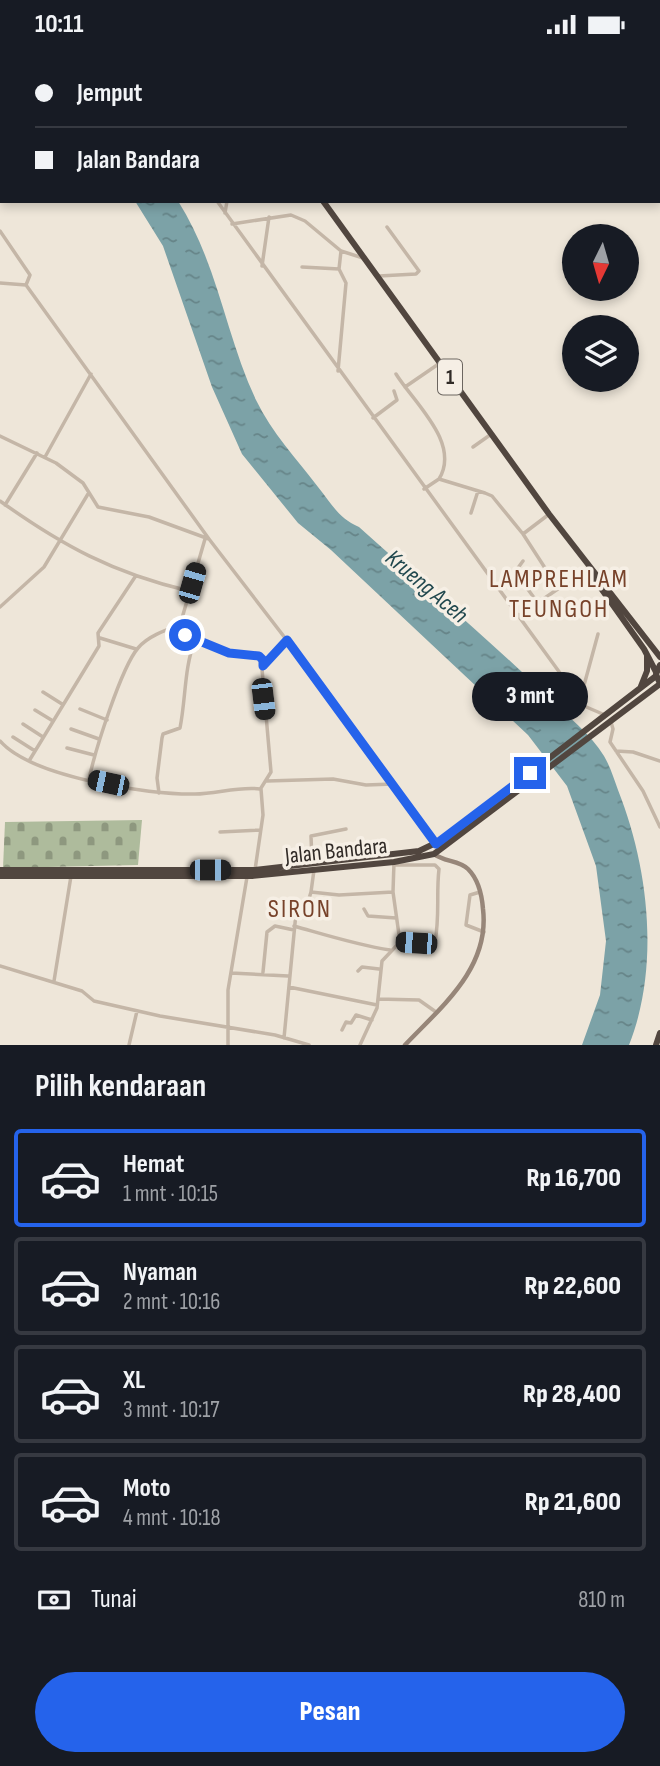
<!DOCTYPE html>
<html lang="id">
<head>
<meta charset="utf-8">
<style>
	:root { --surface:#171b24; --page:#242831; --text:#f1f3f6; --muted:#9ea1a6; --line:#363941; --accent:#2563eb }
	body { margin:0; font-family:"Sofia Sans Condensed",sans-serif; background:var(--page); color:var(--text); height:100vh; display:flex; flex-direction:column; font-size:26px; white-space:nowrap }
	* { box-sizing:border-box; margin:0 }
	p { font-size:23px; color:var(--muted) }
	.icon { flex:none; width:38px; height:38px; fill:none; stroke:currentColor; stroke-width:2; stroke-linecap:round; stroke-linejoin:round }
	.map { position:relative; height:996px; overflow:hidden }
	.sheet { display:flex; flex-direction:column; background:var(--surface); flex:1 }
	.sheet>* { flex:none }
	.banner { position:absolute; left:0px; top:0px; width:662px; height:154px; box-shadow:0 4px 10px #0003; display:grid; align-content:center; height:154px; padding:0 35px; background:var(--surface) }
	.needle { width:46px; rotate:185deg }
	.tools { position:absolute; left:562px; top:175px; display:grid; gap:14px }
	.tools a { display:grid; place-items:center; width:77px; height:77px; border-radius:50%; background:var(--surface); box-shadow:0 4px 10px #0003; font-size:35px }
	.end { position:absolute; width:32px; height:32px; margin:-16px; border:9px solid #2563eb; background:#fff; box-shadow:0 0 0 4px #fff }
	.from { border-radius:50% }
	.bubble { position:absolute; height:49px; border-radius:24px; background:var(--surface); box-shadow:0 4px 10px #0003; font-size:23px; font-weight:800; line-height:49px; text-align:center }
	.car { position:absolute; width:21px; height:42px; margin:-21px -10px; border-radius:9px; box-shadow:0 0 5px 2px #0007; background:linear-gradient(#222 24%,#8ab4d8 0 40%,#222 0 76%,#8ab4d8 0 86%,#222 0) }
	.banner b { display:flex; align-items:center; gap:24px; height:66px; font-size:26px }
	.banner b+b { border-top:2px solid var(--line) }
	.banner i { width:18px; height:18px; background:var(--text) }
	ul { padding:0; list-style:none }
	li { display:flex; align-items:center; gap:21px; height:98px; margin:0 14px 10px; padding:0 21px; border:4px solid var(--line); border-radius:7px }
	li div { flex:1 }
	li b { display:block; font-size:26px }
	li em { font-style:normal; font-weight:800 }
	li.on { border-color:var(--accent) }
	li>.icon { width:63px; height:63px; stroke-width:1.5 }
	h2 { padding:0 35px; font-size:32px; line-height:84px }
	.pay { display:flex; align-items:center; gap:18px; height:77px; padding:0 35px; font-size:26px }
	.pay p { margin-inline-start:auto }
	.cta { display:flex; gap:14px; margin-top:auto; padding:14px 35px }
	.cta a { flex:1; height:80px; border-radius:42px; background:var(--accent); color:#fff; font-size:28px; font-weight:800; line-height:80px; text-align:center }
	.status { display:flex; justify-content:space-between; align-items:center; height:49px; padding:0 35px; background:var(--surface); direction:ltr }
	.status svg { height:19px; fill:currentColor }
	.map>svg:first-child { display:block }
	.cemetery { fill:url(#cemetery-stones) }
	.water { fill:url(#water-ripples) }
	.lines { fill:none; stroke-linecap:round; stroke-linejoin:round }
	.street { stroke:#c4b6a7; stroke-width:3.5 }
	.secondary { stroke:#978679; stroke-width:4.5 }
	.highway { stroke:#51463f; stroke-width:6 }
	.route { stroke:#2563eb; stroke-width:9 }
	.labels { text-anchor:middle; stroke-width:7; stroke-linejoin:round; paint-order:stroke }
	.shield { fill:#f6efe5; stroke:#6c6660; stroke-width:2 }
	.shield-label { font-size:21px; font-weight:bold; fill:#312b27 }
	.street-label { font-size:23px; fill:#312b27; stroke:#f6efe5 }
	.water-label { font-size:24px; font-style:italic; fill:#21484e; stroke:#f6efe5 }
	.quarter-label { font-size:26px; letter-spacing:2px; fill:#77422a; stroke:#f6efe5 }
</style>
</head>
<body>
<div class="status"><b>10:11</b><svg viewBox="0 0 49 12"><path d="M0 12V9h3v3zM5 12V6h3v6zM10 12V3h3v9zM15 12V0h3v12zM26 1h20v11H26zM47 4h2v5h-2z"/></svg></div>
<div class="map">
<svg width="660" height="996" viewBox="0 0 660 996">
	<defs>
		<pattern id="cemetery-stones" width="16" height="16" patternUnits="userSpaceOnUse" patternTransform="scale(1.75)"><rect width="16" height="16" fill="#aebb9c"/><path d="M2 7V4a2 2 0 0 1 4 0v3zM10 15v-3a2 2 0 0 1 4 0v3z" fill="#8e987f"/></pattern>
		<pattern id="water-ripples" width="26" height="14" patternUnits="userSpaceOnUse" patternTransform="scale(1.75)"><rect width="26" height="14" fill="#7ca2a7"/><path d="M2 4q2-2 4 0t4 0M15 11q2-2 4 0t4 0" fill="none" stroke="#668488"/></pattern>
	</defs>
	<rect width="100%" height="100%" fill="#eee6d9"/>
	<path class="cemetery" d="M 142,771 L 138,816 L 3,819 L 5,773 Z"/>
	<path class="water" d="M 135,152 L 178,152 C 218,215 225,285 256,351 C 272,384 296,409 318,438 C 332,455 338,469 359,478 C 422,535 488,589 549,649 C 567,667 591,685 604,707 C 610,717 614,730 618,741 C 649,819 660,918 629,996 L 582,996 L 600,946 L 606,892 L 596,817 L 567,737 L 528,686 L 331,501 L 298,474 L 242,405 L 212,338 L 163,197 Z"/>
	<g class="lines">
		<path class="street" d="M 105,0 L 106,2
			M 169,0 L 174,2
			M 133,2 L 134,0
			M 217,152 L 584,657 L 605,666
			M 225,164 L 227,152
			M 232,175 L 291,166 L 305,172 L 341,202 L 363,209
			M 0,182 L 30,226 L 26,236 L 209,490
			M 262,217 L 269,168
			M 302,218 L 339,220
			M 379,227 L 416,225 L 419,222 L 387,178
			M 0,234 L 26,236
			M 338,322 L 346,234 L 339,220 L 341,202
			M 396,325 C 414,354 461,394 439,430
			M 405,338 L 440,314
			M 373,369 L 397,351 L 394,342
			M 0,387 L 56,414 L 83,434 L 98,458 L 149,468 L 209,490 L 342,663 L 435,793
			M 473,398 L 490,386
			M 45,408 L 91,325
			M 424,440 L 439,430 L 485,444 L 492,447 L 523,485 L 548,466
			M 0,452 C 63,497 113,524 189,542
			M 5,456 L 37,404
			M 471,464 L 478,442
			M 523,485 L 558,539
			M 523,512 L 515,523 L 538,554
			M 192,534 L 200,537 L 197,550
			M 0,558 L 44,518 L 88,445
			M 517,568 L 587,520
			M 178,577 C 189,599 237,604 259,607 L 263,615
			M 100,589 L 136,600
			M 43,643 L 62,655
			M 580,651 L 598,585
			M 80,660 L 107,671
			M 35,661 L 53,672
			M 611,673 L 613,680 L 610,693 L 643,742 L 660,778
			M 23,675 L 43,688
			M 71,680 L 99,690
			M 13,688 L 35,702
			M 0,692 C 31,728 148,746 195,745 C 216,745 239,737 260,740
			M 67,699 L 94,706
			M 616,702 L 633,703 L 660,712
			M 29,712 L 99,597 L 98,584 L 135,528
			M 89,730 C 95,702 121,619 138,599 C 148,587 166,581 180,576 L 205,490
			M 267,732 L 333,730 L 366,736 L 393,735
			M 261,739 L 271,723 L 262,620 L 287,591
			M 159,744 L 157,729 L 162,689 L 163,685 L 180,679 C 186,649 184,619 195,591
			M 220,783 L 260,781
			M 312,813 L 311,787 L 346,780
			M 395,816 L 435,816 L 439,820 C 436,846 440,866 435,893 L 400,893
			M 255,821 L 263,766 L 261,740
			M 311,843 L 314,821
			M 480,843 L 470,846 L 466,876 L 484,883
			M 364,860 L 368,867 L 396,869
			M 294,877 C 326,886 357,896 390,901
			M 0,917 L 82,942 L 94,952 L 160,967 L 275,986 L 309,996
			M 358,922 L 362,918 L 379,920
			M 263,923 L 267,883 L 275,877 L 294,881
			M 231,924 L 288,927
			M 54,932 L 71,827
			M 289,938 L 377,956
			M 378,950 L 419,951 L 436,963
			M 342,981 L 346,973 L 351,974 L 356,966 L 372,971
			M 284,989 L 296,864 L 308,853 L 311,843 L 339,846 L 393,843 L 394,813
			M 129,996 L 137,962
			M 228,996 L 228,941 L 247,828
			M 360,996 L 377,959 L 382,912 L 400,893 L 393,843"/>
		<path class="secondary" d="M 405,996 C 442,957 490,919 483,860 C 482,847 478,830 468,820 C 459,811 444,813 434,805"/>
		<path class="highway" d="M 213,0 L 214,2
			M 323,152 L 549,465 L 660,608
			M 593,528 L 644,600 L 656,623
			M 641,637 L 647,622 L 647,607
			M 0,821 L 255,821 L 419,802 L 444,790 L 656,627
			M 0,827 L 252,827 L 394,813 L 434,805 L 660,635 L 656,625 L 660,616
			M 656,996 L 660,984"/>
	</g>
	<g class="lines">
		<path class="route" d="M 185,586 L 229,604 L 259,607 L 263,611 L 263,617 L 287,591 L 436,795 L 530,724"/>
	</g>
	<g class="labels">
		<rect class="shield" x="438" y="310.5" width="24" height="35" rx="5"/>
		<g class="shield-label">
			<text x="450" y="335">1</text>
		</g>
		<g class="street-label">
			<text transform="translate(336 801) rotate(-6)" y="8">Jalan Bandara</text>
		</g>
		<g class="water-label">
			<text transform="translate(427 537) rotate(40)" y="8">Krueng Aceh</text>
		</g>
		<g class="quarter-label">
			<text x="559" y="538">LAMPREHLAM<tspan x="559" dy="30">TEUNGOH</tspan></text>
			<text x="300" y="868">SIRON</text>
		</g>
	</g>
</svg>
<div class="tools">
<a><svg class="needle" viewBox="-14 -14 28 28"><path d="M0-13l5 13h-10z" fill="#e53935"/><path d="M0 13l5-13h-10z" fill="#9ea1a6"/></svg></a>
<a><svg class="icon" aria-label="layers" viewBox="0 0 24 24"><path d="M12 4l9 5-9 5-9-5zM3 14l9 5 9-5"/></svg></a>
</div>
<i class="end from" style="left:185px;top:586px"></i>
<i class="end" style="left:530px;top:724px"></i>
<div class="bubble" style="left:472px;top:623px;width:116px">3 mnt</div>
<i class="car" style="left:192px;top:534px;rotate:16deg"></i>
<i class="car" style="left:263px;top:650px;rotate:173deg"></i>
<i class="car" style="left:108px;top:734px;rotate:282deg"></i>
<i class="car" style="left:210px;top:821px;rotate:90deg"></i>
<i class="car" style="left:416px;top:894px;rotate:274deg"></i>
<div class="banner">
<b><i class="from"></i>Jemput</b>
<b><i></i>Jalan Bandara</b>
</div>
</div>
<section class="sheet">
<h2>Pilih kendaraan</h2>
<ul>
<li class="on"><svg class="icon" aria-label="car" viewBox="0 0 24 24"><path d="M5 17H2v-5l4-1 3-4h7l3 4 3 1v5h-3M9 17h6M6 11h13"/><circle cx="7" cy="17" r="2"/><circle cx="17" cy="17" r="2"/></svg><div><b>Hemat</b><p>1 mnt · 10:15</p></div><em>Rp 16,700</em></li>
<li><svg class="icon" aria-label="car" viewBox="0 0 24 24"><path d="M5 17H2v-5l4-1 3-4h7l3 4 3 1v5h-3M9 17h6M6 11h13"/><circle cx="7" cy="17" r="2"/><circle cx="17" cy="17" r="2"/></svg><div><b>Nyaman</b><p>2 mnt · 10:16</p></div><em>Rp 22,600</em></li>
<li><svg class="icon" aria-label="car" viewBox="0 0 24 24"><path d="M5 17H2v-5l4-1 3-4h7l3 4 3 1v5h-3M9 17h6M6 11h13"/><circle cx="7" cy="17" r="2"/><circle cx="17" cy="17" r="2"/></svg><div><b>XL</b><p>3 mnt · 10:17</p></div><em>Rp 28,400</em></li>
<li><svg class="icon" aria-label="car" viewBox="0 0 24 24"><path d="M5 17H2v-5l4-1 3-4h7l3 4 3 1v5h-3M9 17h6M6 11h13"/><circle cx="7" cy="17" r="2"/><circle cx="17" cy="17" r="2"/></svg><div><b>Moto</b><p>4 mnt · 10:18</p></div><em>Rp 21,600</em></li>
</ul>
<div class="pay"><svg class="icon" aria-label="cash" viewBox="0 0 24 24"><path d="M3 7h18v10H3z"/><circle cx="12" cy="12" r="2"/></svg>Tunai<p>810 m</p></div>
<div class="cta"><a>Pesan</a></div>
</section>
</body>
</html>
